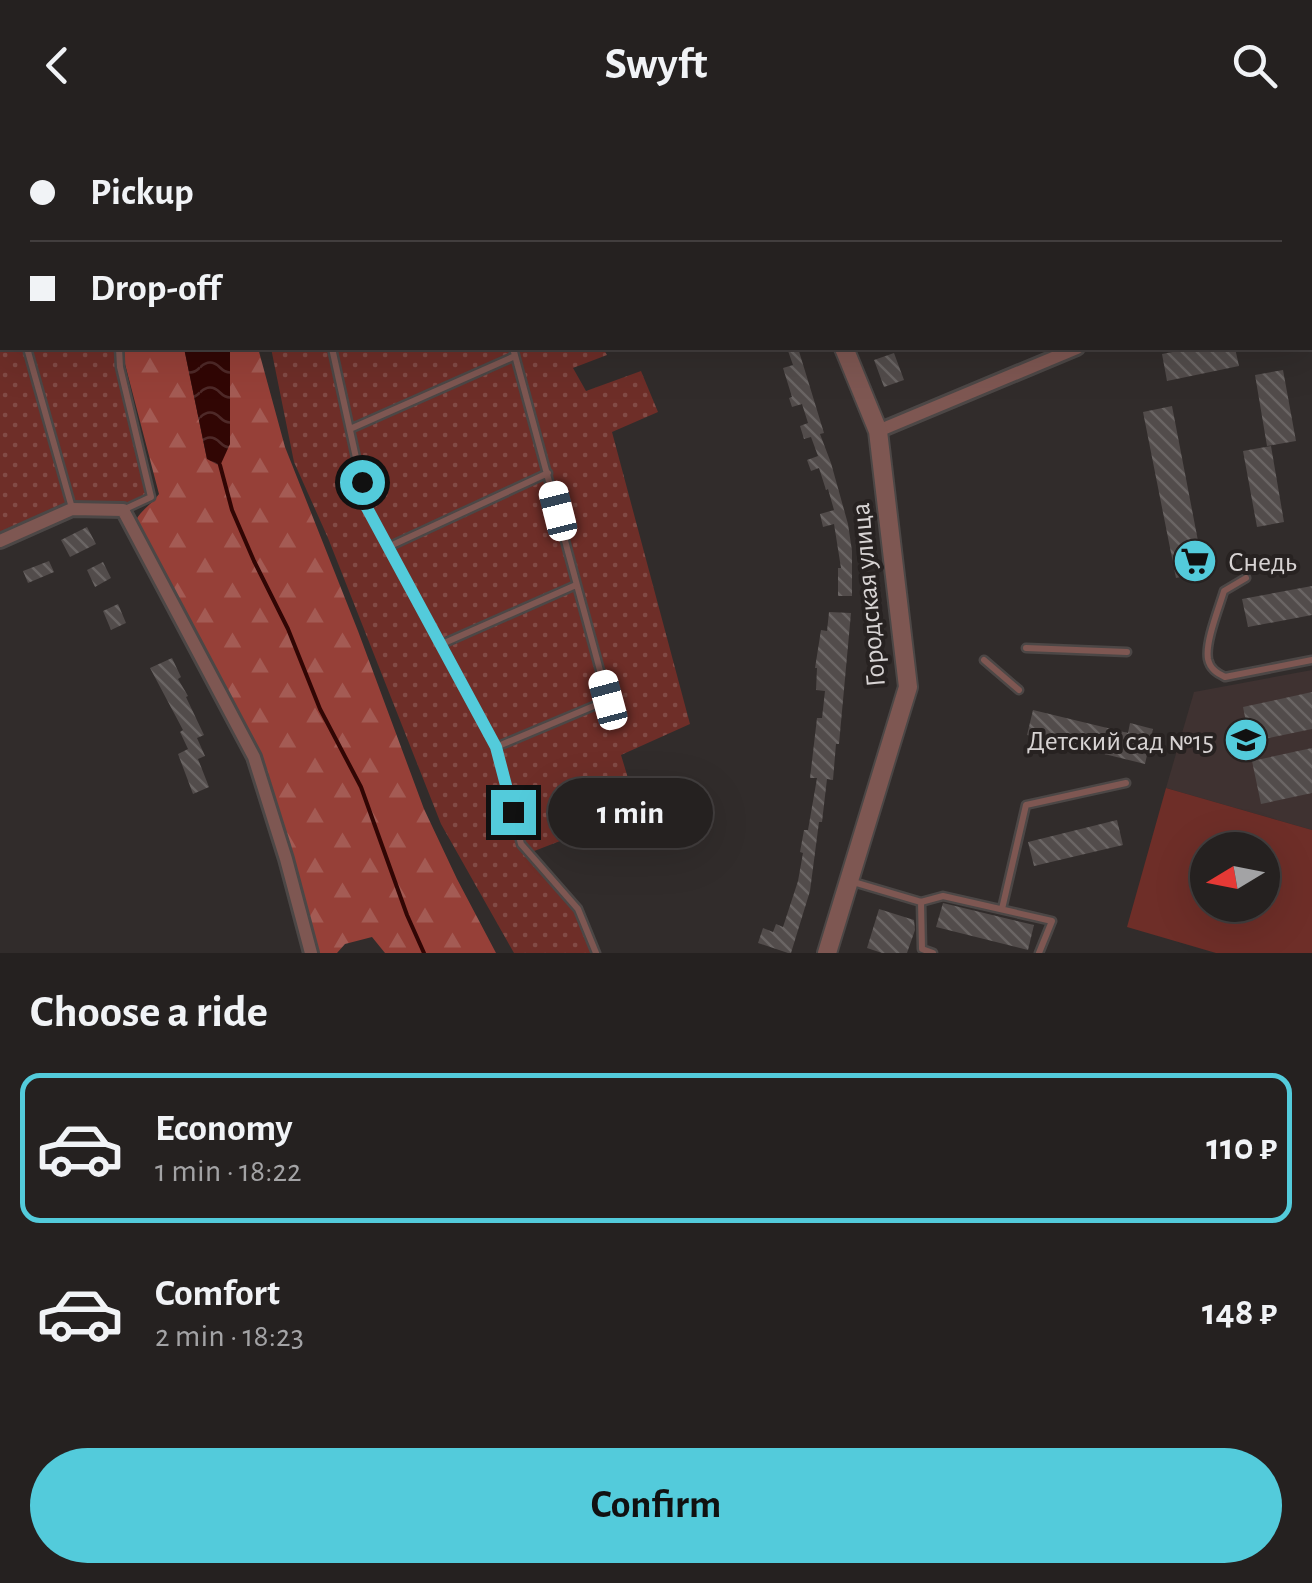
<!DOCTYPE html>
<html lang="en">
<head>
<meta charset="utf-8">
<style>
	:root { --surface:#252120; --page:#312e2d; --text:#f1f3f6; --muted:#a3a3a5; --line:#423e3e; --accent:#53cbdb }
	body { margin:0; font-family:"Alegreya Sans",sans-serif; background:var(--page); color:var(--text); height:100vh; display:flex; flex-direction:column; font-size:38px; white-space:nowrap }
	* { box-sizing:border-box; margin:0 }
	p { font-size:32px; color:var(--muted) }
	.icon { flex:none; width:55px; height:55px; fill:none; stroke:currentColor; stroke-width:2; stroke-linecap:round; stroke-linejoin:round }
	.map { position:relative; height:823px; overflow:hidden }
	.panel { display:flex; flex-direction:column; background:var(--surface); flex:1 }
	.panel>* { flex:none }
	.banner { position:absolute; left:0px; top:0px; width:1312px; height:220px; box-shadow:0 10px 40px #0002,0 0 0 2px var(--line); display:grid; align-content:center; height:220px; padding:0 30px; background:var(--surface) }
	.needle { width:65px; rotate:260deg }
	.fabs { position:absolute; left:1190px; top:702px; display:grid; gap:20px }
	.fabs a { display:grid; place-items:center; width:90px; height:90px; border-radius:50%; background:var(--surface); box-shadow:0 10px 40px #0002,0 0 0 2px var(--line); font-size:50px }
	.end { position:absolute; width:45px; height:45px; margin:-22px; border:12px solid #53cbdb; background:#111; box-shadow:0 0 0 5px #111 }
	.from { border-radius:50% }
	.bubble { position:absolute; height:70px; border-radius:35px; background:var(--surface); box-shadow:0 10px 40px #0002,0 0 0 2px var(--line); font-size:32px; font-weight:600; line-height:70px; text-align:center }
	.car { position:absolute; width:30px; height:60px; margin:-30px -15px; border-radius:12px; box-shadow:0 0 8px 2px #0007; background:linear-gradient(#fff 24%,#345 0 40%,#fff 0 76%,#345 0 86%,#fff 0) }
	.banner b { display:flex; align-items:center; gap:35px; height:95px; font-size:38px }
	.banner b+b { border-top:2px solid var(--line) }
	.banner i { width:25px; height:25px; background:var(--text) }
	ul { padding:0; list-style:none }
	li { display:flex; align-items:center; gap:30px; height:150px; margin:0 20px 15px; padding:0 10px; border:5px solid transparent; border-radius:20px }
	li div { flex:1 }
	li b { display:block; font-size:38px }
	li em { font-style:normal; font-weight:600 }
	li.selected { border-color:var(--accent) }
	li>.icon { width:90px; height:90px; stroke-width:1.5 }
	h2 { padding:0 30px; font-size:45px; line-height:120px }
	.button { display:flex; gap:20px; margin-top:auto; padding:20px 30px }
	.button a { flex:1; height:115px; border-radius:60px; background:var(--accent); color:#111; font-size:40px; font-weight:600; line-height:115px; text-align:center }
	header { display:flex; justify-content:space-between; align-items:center; height:130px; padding:0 30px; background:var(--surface); font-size:45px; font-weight:600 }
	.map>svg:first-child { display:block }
	.built { fill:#3f3231 }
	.grass { fill:#6e2e28; fill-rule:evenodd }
	.forest { fill:url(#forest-firs) }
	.garden { fill:url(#garden-dots) }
	.water { fill:url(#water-waves) }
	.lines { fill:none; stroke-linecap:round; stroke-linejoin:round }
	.stream { stroke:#310604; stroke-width:4 }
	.building { fill:url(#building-back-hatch) }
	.service-casing { stroke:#4c4746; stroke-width:11 }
	.minor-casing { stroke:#4c4746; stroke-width:18 }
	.tertiary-casing { stroke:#4c4746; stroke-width:22 }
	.service { stroke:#7e5752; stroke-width:6 }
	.minor { stroke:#7e5752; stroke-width:12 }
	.tertiary { stroke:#7e5752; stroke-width:18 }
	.route { stroke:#53cbdb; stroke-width:12 }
	.labels { text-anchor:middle; stroke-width:8; stroke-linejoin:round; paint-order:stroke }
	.poi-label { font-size:28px; fill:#d7d3d3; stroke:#272221; text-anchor:start }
	.street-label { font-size:28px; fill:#d7d3d3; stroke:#272221 }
</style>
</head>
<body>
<header><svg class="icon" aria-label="back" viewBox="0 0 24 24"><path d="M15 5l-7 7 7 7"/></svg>Swyft<svg class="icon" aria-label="search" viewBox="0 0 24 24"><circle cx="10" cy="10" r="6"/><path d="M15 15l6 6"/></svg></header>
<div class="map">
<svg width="1312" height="823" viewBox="0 0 1312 823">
	<defs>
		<pattern id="forest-firs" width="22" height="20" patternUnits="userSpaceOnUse" patternTransform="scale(2.5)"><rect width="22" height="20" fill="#964038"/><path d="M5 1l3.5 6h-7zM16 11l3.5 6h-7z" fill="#a45b54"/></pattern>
		<pattern id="garden-dots" width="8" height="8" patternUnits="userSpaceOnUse" patternTransform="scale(2.5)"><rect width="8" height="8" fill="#6e2e28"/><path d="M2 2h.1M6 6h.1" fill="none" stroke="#824b46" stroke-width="1.8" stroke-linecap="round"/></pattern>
		<pattern id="water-waves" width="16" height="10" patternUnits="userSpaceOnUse" patternTransform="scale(2.5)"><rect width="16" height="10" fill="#310604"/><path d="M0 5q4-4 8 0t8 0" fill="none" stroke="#4e2928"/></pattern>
		<pattern id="building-back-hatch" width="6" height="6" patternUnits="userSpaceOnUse" patternTransform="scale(2.5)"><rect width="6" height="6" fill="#524c4b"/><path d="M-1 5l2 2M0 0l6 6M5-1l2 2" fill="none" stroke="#6a6564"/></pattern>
	</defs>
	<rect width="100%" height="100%" fill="#312c2b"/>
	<path class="built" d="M 1312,540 L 1312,700 L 1166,658 L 1194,562 Z"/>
	<path class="grass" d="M 1166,658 L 1312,700 L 1312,823 L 1216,823 L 1127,797 ZM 1208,720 L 1262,720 L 1262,775 L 1208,775 Z"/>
	<path class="forest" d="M 124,218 L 184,218 L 207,329 L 230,314 L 230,218 L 258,218 L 285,317 L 358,501 L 424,679 L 457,749 L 496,823 L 385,823 L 372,807 L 345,814 L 337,823 L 316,823 L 259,624 L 136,390 C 142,379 152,374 159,364 L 125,234 Z"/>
	<path class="garden" d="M 0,0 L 107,0 L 107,2 L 2,2 L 2,218 L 119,218 L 151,367 L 123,380 L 72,379 L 0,411 Z
		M 271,218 L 603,218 L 607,225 L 573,238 L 586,261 L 641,241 L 658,282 L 612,302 L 690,594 L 621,625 L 638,681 L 529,723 L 578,779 L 596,823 L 514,823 L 441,694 L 328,408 L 294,332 Z"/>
	<path class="water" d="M 184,218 L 230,218 L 230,314 L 220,336 L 207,329 Z"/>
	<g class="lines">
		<path class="stream" d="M 220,335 L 232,380 L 254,431 L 288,499 L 320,579 L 361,657 L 407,785 L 424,823"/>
	</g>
	<path class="building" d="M 787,218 L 798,218 L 824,303 L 820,304 L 831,333 L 848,394 L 852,421 L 852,466 L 838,466 L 838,438 L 841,438 L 834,394 L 823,397 L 820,384 L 834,380 L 828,359 L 826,360 L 819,338 L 811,341 L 807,330 L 818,326 L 811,307 L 804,309 L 800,296 L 808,293 L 802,274 L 792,277 L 789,268 L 792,267 L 783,238 L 793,235 Z
		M 1194,218 L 1235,218 L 1239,236 L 1167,251 L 1162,224 Z
		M 894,223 L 904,250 L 884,257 L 874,230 Z
		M 1283,240 L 1296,311 L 1267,316 L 1255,245 Z
		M 1172,276 L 1204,442 L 1176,448 L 1143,282 Z
		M 1271,316 L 1284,392 L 1257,397 L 1243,321 Z
		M 87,397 L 96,414 L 70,427 L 61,410 Z
		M 49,431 L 54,442 L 28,453 L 23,441 Z
		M 103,432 L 111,448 L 95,457 L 87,440 Z
		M 1312,456 L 1312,485 L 1248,497 L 1242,469 Z
		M 118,474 L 126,493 L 111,500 L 103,481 Z
		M 829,482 L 851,483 L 839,614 L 836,614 L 833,650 L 827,649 L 822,692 L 819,692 L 810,761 L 791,823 L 788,823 L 758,813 L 763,798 L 773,802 L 776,794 L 783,797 L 798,751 L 803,723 L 800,722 L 804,700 L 808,700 L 817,648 L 810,648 L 817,588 L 822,588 L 825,561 L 816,560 L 817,538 L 815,538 L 821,500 L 827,501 Z
		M 172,528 L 181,547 L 178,549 L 188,566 L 186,567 L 204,605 L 197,608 L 205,626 L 198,629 L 209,657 L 193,664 L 178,624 L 188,619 L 180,602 L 183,600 L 150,538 Z
		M 1312,562 L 1312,599 L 1250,612 L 1243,577 Z
		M 1033,580 L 1128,603 L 1130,593 L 1153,599 L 1145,634 L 1027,605 Z
		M 1312,618 L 1312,663 L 1261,674 L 1252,631 Z
		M 1117,690 L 1123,715 L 1034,736 L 1028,712 Z
		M 943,773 L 1034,795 L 1028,820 L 936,797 Z
		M 879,779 L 914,790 L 915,800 L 907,823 L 882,823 L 867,818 Z"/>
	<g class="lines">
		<g class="service-casing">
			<path id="service" d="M 31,0 L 32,2
				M 91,0 L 91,2
				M 271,0 L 272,2
				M 463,0 L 464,2
				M 0,126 L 2,135
				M 27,218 L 72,378
				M 119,218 L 120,237 L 151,367 L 123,380
				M 332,218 L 367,378 L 496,617 L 521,714 L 578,779 L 596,823
				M 350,299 L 515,226
				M 388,417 L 548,343
				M 1246,448 L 1224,461 C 1219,478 1205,512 1208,529 C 1210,539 1217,543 1225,547 L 1312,530
				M 442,514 L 576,455
				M 1026,518 L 1127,522
				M 984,530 L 1019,560
				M 496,617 L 608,570 L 513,218
				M 850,751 L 921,772 L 943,766 L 1052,791 L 1039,823
				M 921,772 L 922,819 L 933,823
				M 1002,779 L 1026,675 L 1126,653"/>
		</g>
		<g class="minor-casing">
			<path id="minor" d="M 878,301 L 1077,218
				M 0,411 L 72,379 L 123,380 L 254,627 L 286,729 L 311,823"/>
		</g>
		<g class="tertiary-casing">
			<path id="tertiary" d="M 751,0 L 752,2
				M 827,823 L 908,557 L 878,301 L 844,218"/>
		</g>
		<use href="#service" class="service"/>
		<use href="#minor" class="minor"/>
		<use href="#tertiary" class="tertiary"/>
	</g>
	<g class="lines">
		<path class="route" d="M 362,352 L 367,378 L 496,617 L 513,682"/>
	</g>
	<defs>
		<g id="supermarket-disc" transform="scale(2.25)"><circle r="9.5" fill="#53cbdb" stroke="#272221"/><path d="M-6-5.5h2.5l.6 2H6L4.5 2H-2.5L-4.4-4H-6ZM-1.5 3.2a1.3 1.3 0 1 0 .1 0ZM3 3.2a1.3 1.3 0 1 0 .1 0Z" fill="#111"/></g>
		<g id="school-disc" transform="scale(2.25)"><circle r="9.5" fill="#53cbdb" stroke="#272221"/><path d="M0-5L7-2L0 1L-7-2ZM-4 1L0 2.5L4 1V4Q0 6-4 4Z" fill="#111"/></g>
	</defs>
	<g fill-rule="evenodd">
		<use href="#supermarket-disc" x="1195" y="431"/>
		<use href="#school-disc" x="1246" y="610"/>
	</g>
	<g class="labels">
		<g class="poi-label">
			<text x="1228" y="441">Снедь</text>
			<text x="1214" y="620" text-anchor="end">Детский сад №15</text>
		</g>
		<g class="street-label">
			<text transform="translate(867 465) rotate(-95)" y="10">Городская улица</text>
		</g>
	</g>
</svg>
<div class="fabs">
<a><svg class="needle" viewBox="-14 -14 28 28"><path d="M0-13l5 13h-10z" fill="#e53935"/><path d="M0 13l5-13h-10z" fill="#a3a3a5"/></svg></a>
</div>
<i class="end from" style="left:362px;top:352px"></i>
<i class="end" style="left:513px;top:682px"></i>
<div class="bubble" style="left:548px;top:648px;width:165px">1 min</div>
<i class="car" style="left:558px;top:381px;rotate:346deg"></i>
<i class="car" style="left:608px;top:570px;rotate:345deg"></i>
<div class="banner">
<b><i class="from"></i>Pickup</b>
<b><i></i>Drop-off</b>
</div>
</div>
<section class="panel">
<h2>Choose a ride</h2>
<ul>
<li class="selected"><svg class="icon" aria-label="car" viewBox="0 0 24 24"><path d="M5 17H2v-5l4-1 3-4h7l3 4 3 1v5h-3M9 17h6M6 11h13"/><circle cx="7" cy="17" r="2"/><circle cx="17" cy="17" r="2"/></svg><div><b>Economy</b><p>1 min · 18:22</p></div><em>110 ₽</em></li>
<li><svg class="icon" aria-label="car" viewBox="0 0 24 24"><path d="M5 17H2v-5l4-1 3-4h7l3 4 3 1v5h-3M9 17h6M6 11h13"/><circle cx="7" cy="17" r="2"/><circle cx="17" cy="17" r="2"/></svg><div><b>Comfort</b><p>2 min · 18:23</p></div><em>148 ₽</em></li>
</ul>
<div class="button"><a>Confirm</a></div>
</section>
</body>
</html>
